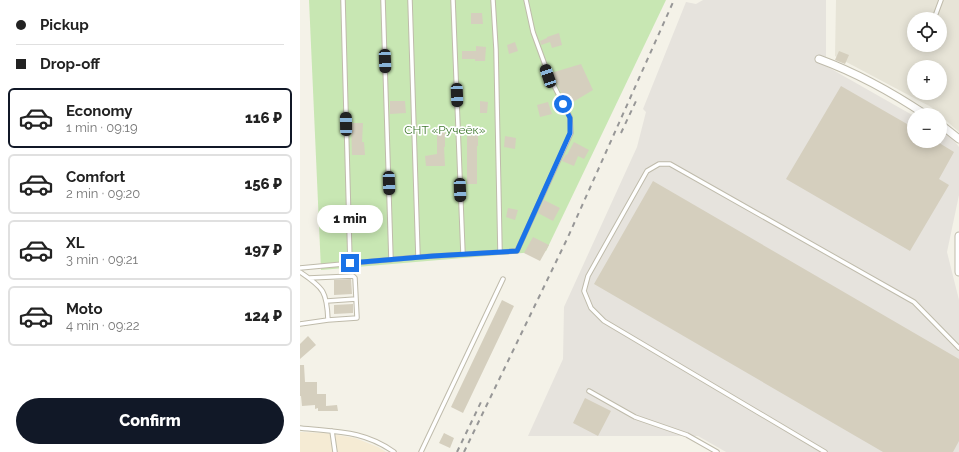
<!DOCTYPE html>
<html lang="en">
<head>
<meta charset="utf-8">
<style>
	:root { --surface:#fff; --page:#f6f6f6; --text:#222; --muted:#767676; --line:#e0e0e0; --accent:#111827 }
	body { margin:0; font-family:Raleway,sans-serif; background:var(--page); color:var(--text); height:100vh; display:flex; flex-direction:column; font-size:15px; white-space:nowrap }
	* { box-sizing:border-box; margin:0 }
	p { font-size:13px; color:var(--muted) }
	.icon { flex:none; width:22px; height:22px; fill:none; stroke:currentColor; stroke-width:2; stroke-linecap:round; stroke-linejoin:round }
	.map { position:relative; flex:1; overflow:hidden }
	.details { display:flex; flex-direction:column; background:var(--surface); width:300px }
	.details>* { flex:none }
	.hud { display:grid; align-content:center; height:88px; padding:0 16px; background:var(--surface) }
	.fabs { position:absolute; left:607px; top:12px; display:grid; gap:8px }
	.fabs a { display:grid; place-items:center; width:40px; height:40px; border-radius:50%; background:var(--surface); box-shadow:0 2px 10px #0003; font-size:20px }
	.end { position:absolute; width:18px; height:18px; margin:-9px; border:5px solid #1a73e8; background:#fff; box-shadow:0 0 0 2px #fff }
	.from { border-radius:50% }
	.bubble { position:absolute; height:28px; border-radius:14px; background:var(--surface); box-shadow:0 2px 10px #0003; font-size:13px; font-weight:800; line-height:28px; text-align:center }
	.car { position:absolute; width:12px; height:24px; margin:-12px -6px; border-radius:5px; box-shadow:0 0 3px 1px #0007; background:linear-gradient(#222 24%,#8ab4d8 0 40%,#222 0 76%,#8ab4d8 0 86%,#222 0) }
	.hud b { display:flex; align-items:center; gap:14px; height:38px; font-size:15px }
	.hud b+b { border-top:1px solid var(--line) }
	.hud i { width:10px; height:10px; background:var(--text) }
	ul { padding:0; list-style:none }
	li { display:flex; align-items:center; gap:12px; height:60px; margin:0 8px 6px; padding:0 8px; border:2px solid var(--line); border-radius:6px }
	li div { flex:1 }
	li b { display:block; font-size:15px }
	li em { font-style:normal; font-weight:800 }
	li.on { border-color:var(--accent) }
	li>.icon { width:36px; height:36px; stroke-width:1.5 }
	.button { display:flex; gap:8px; margin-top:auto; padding:8px 16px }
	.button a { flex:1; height:46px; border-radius:24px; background:var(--accent); color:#fff; font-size:16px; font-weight:800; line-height:46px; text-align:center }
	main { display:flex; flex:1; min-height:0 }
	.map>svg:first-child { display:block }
	.residential { fill:#e7e4d7; fill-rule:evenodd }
	.commercial { fill:#f5ebd4 }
	.industrial { fill:#e6e3dd }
	.green { fill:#c8e7b3 }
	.building { fill:#d5cfbe }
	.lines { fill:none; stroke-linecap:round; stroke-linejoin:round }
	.lane-casing { stroke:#bfbbab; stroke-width:5.5 }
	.street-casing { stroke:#bfbbab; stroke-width:9 }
	.lane { stroke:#fff; stroke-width:3.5 }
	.street { stroke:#fff; stroke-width:7 }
	.rail { stroke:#979797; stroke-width:2; stroke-dasharray:5 5; stroke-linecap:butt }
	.route { stroke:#1a73e8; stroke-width:5 }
	.labels { text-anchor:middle; stroke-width:3.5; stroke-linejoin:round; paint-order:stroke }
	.park-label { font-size:12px; fill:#3e772c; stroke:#fff }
</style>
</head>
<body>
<main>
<section class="details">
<div class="hud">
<b><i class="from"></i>Pickup</b>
<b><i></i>Drop-off</b>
</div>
<ul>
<li class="on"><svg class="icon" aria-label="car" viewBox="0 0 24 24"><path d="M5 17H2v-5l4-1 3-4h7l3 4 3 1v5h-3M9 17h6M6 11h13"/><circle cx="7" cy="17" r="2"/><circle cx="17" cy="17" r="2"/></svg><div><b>Economy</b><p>1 min · 09:19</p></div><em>116 ₽</em></li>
<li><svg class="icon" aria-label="car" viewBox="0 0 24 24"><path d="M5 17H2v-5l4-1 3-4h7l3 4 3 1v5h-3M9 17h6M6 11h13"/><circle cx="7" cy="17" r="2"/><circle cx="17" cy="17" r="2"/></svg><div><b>Comfort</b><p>2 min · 09:20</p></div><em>156 ₽</em></li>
<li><svg class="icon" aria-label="car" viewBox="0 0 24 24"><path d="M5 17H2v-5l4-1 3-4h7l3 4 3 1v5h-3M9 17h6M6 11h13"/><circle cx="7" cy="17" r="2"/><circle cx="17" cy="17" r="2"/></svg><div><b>XL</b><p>3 min · 09:21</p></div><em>197 ₽</em></li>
<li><svg class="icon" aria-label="car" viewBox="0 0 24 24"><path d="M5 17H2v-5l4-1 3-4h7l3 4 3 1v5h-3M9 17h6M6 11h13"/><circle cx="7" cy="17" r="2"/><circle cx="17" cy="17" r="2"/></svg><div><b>Moto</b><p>4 min · 09:22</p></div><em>124 ₽</em></li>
</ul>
<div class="button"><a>Confirm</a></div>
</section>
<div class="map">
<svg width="659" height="452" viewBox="0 0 659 452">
	<rect width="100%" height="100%" fill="#f4f2e8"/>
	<path class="residential" d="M 536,0 L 659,0 L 659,132 L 631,107 L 535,56 ZM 614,19 L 640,19 L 640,45 L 614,45 ZM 614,67 L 640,67 L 640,93 L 614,93 Z"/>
	<path class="commercial" d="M 0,432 L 26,433 L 55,438 L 78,447 L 86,452 L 0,452 Z"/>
	<path class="industrial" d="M 403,0 L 526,0 L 526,57 L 520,56 L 519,62 L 614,116 L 614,141 L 640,141 L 640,131 L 652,138 L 659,147 L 659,195 L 647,252 L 659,300 L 659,452 L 426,452 L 398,436 L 228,436 L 263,359 L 264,307 L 337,147 L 346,112 L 343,109 L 386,2 L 396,4 Z"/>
	<path class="green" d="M 9,0 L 366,0 L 246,251 L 21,270 Z"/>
	<path class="building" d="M 171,13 L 182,13 L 183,24 L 171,24 Z
		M 259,33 L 262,45 L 252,48 L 250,42 L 241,45 L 240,41 L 247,38 L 247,37 Z
		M 215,42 L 218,51 L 209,54 L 207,45 Z
		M 176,46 L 186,47 L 185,61 L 175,61 L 175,59 L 162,59 L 162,51 L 176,51 Z
		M 539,51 L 549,55 L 545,64 L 535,60 Z
		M 281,64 L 293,90 L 268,105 L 251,73 Z
		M 541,86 L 614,128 L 614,141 L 636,141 L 654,152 L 639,179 L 649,185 L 610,251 L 486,179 Z
		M 90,101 L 105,101 L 106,113 L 90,114 Z
		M 180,101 L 188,102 L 187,113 L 180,113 Z
		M 248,102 L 252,114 L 240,117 L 237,105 Z
		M 51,123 L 63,123 L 62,142 L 64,142 L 65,155 L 52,155 Z
		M 137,132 L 145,132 L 145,147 L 144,147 L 145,166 L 126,166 L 125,156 L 137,154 Z
		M 178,135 L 178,146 L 177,146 L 177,184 L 167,184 L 167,136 Z
		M 205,136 L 216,138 L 215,149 L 204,147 Z
		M 274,142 L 289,150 L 284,159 L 278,156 L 274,166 L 262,161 L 266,154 L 267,155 Z
		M 353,181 L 659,359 L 659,441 L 653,452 L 583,452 L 294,284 Z
		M 244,200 L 260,208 L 253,221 L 238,213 Z
		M 208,208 L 218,210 L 215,220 L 206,217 Z
		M 233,237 L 249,245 L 240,261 L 224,253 Z
		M 51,279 L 52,294 L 34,295 L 34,280 Z
		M 202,300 L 214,306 L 163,413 L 151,407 Z
		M 53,304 L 53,313 L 34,314 L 34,305 Z
		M 8,336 L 16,345 L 0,359 L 0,344 Z
		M 0,365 L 4,365 L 5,382 L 17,382 L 17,394 L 26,394 L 26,406 L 37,405 L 38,411 L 18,411 L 18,408 L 15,409 L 15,405 L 2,406 L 1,396 L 0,396 Z
		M 285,398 L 311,411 L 298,436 L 273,423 Z
		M 144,433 L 154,438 L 150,448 L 139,443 Z"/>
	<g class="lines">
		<g class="lane-casing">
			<path id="lane" d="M 43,0 L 50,263
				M 83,0 L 91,260
				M 110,0 L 118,257
				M 153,0 L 163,254
				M 193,0 L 196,49 L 200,252
				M 634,19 L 641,0
				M 0,268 L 118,257 L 217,251 L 271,133 L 270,117 L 249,76 L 233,32 L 226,0
				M 0,272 C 24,288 27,292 28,320 L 0,324
				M 9,278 L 53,276 L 55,278 L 57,318 L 28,320
				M 27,301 L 56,299
				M 289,391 L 335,417 L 387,435 L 417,452
				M 0,428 C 35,432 63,430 94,452
				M 32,431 L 35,452
				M 121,452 L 203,279
				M 525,452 L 304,321 L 291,308 L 284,291 L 288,276 L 347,171 L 359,164 L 370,164 L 614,302 L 659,348"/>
		</g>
		<g class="street-casing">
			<path id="street" d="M 519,59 C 557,73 593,93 626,115
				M 640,124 L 659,139
				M 659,236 L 659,272"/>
		</g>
		<use href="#lane" class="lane"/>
		<use href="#street" class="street"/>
		<path class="rail" d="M 321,133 L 336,101
			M 157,452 L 182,400
			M 164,452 L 268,237 L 374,0"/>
	</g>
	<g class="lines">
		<path class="route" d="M 50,263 L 133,256 L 217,251 L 270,133 L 270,118 L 263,104"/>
	</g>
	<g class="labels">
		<g class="park-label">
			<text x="145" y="134">СНТ «Ручеёк»</text>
		</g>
	</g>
</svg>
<div class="fabs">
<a><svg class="icon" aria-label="locate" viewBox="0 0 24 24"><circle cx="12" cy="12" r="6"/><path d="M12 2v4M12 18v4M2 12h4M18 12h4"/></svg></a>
<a>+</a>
<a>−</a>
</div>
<i class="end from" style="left:263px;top:104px"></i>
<i class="end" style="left:50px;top:263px"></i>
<div class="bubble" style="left:17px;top:205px;width:66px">1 min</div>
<i class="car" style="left:85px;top:61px;rotate:178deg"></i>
<i class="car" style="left:248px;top:76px;rotate:341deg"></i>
<i class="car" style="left:157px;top:95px;rotate:178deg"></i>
<i class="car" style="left:46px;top:124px;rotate:359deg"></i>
<i class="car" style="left:89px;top:183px;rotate:178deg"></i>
<i class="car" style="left:160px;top:190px;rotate:178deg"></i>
</div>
</main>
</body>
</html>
